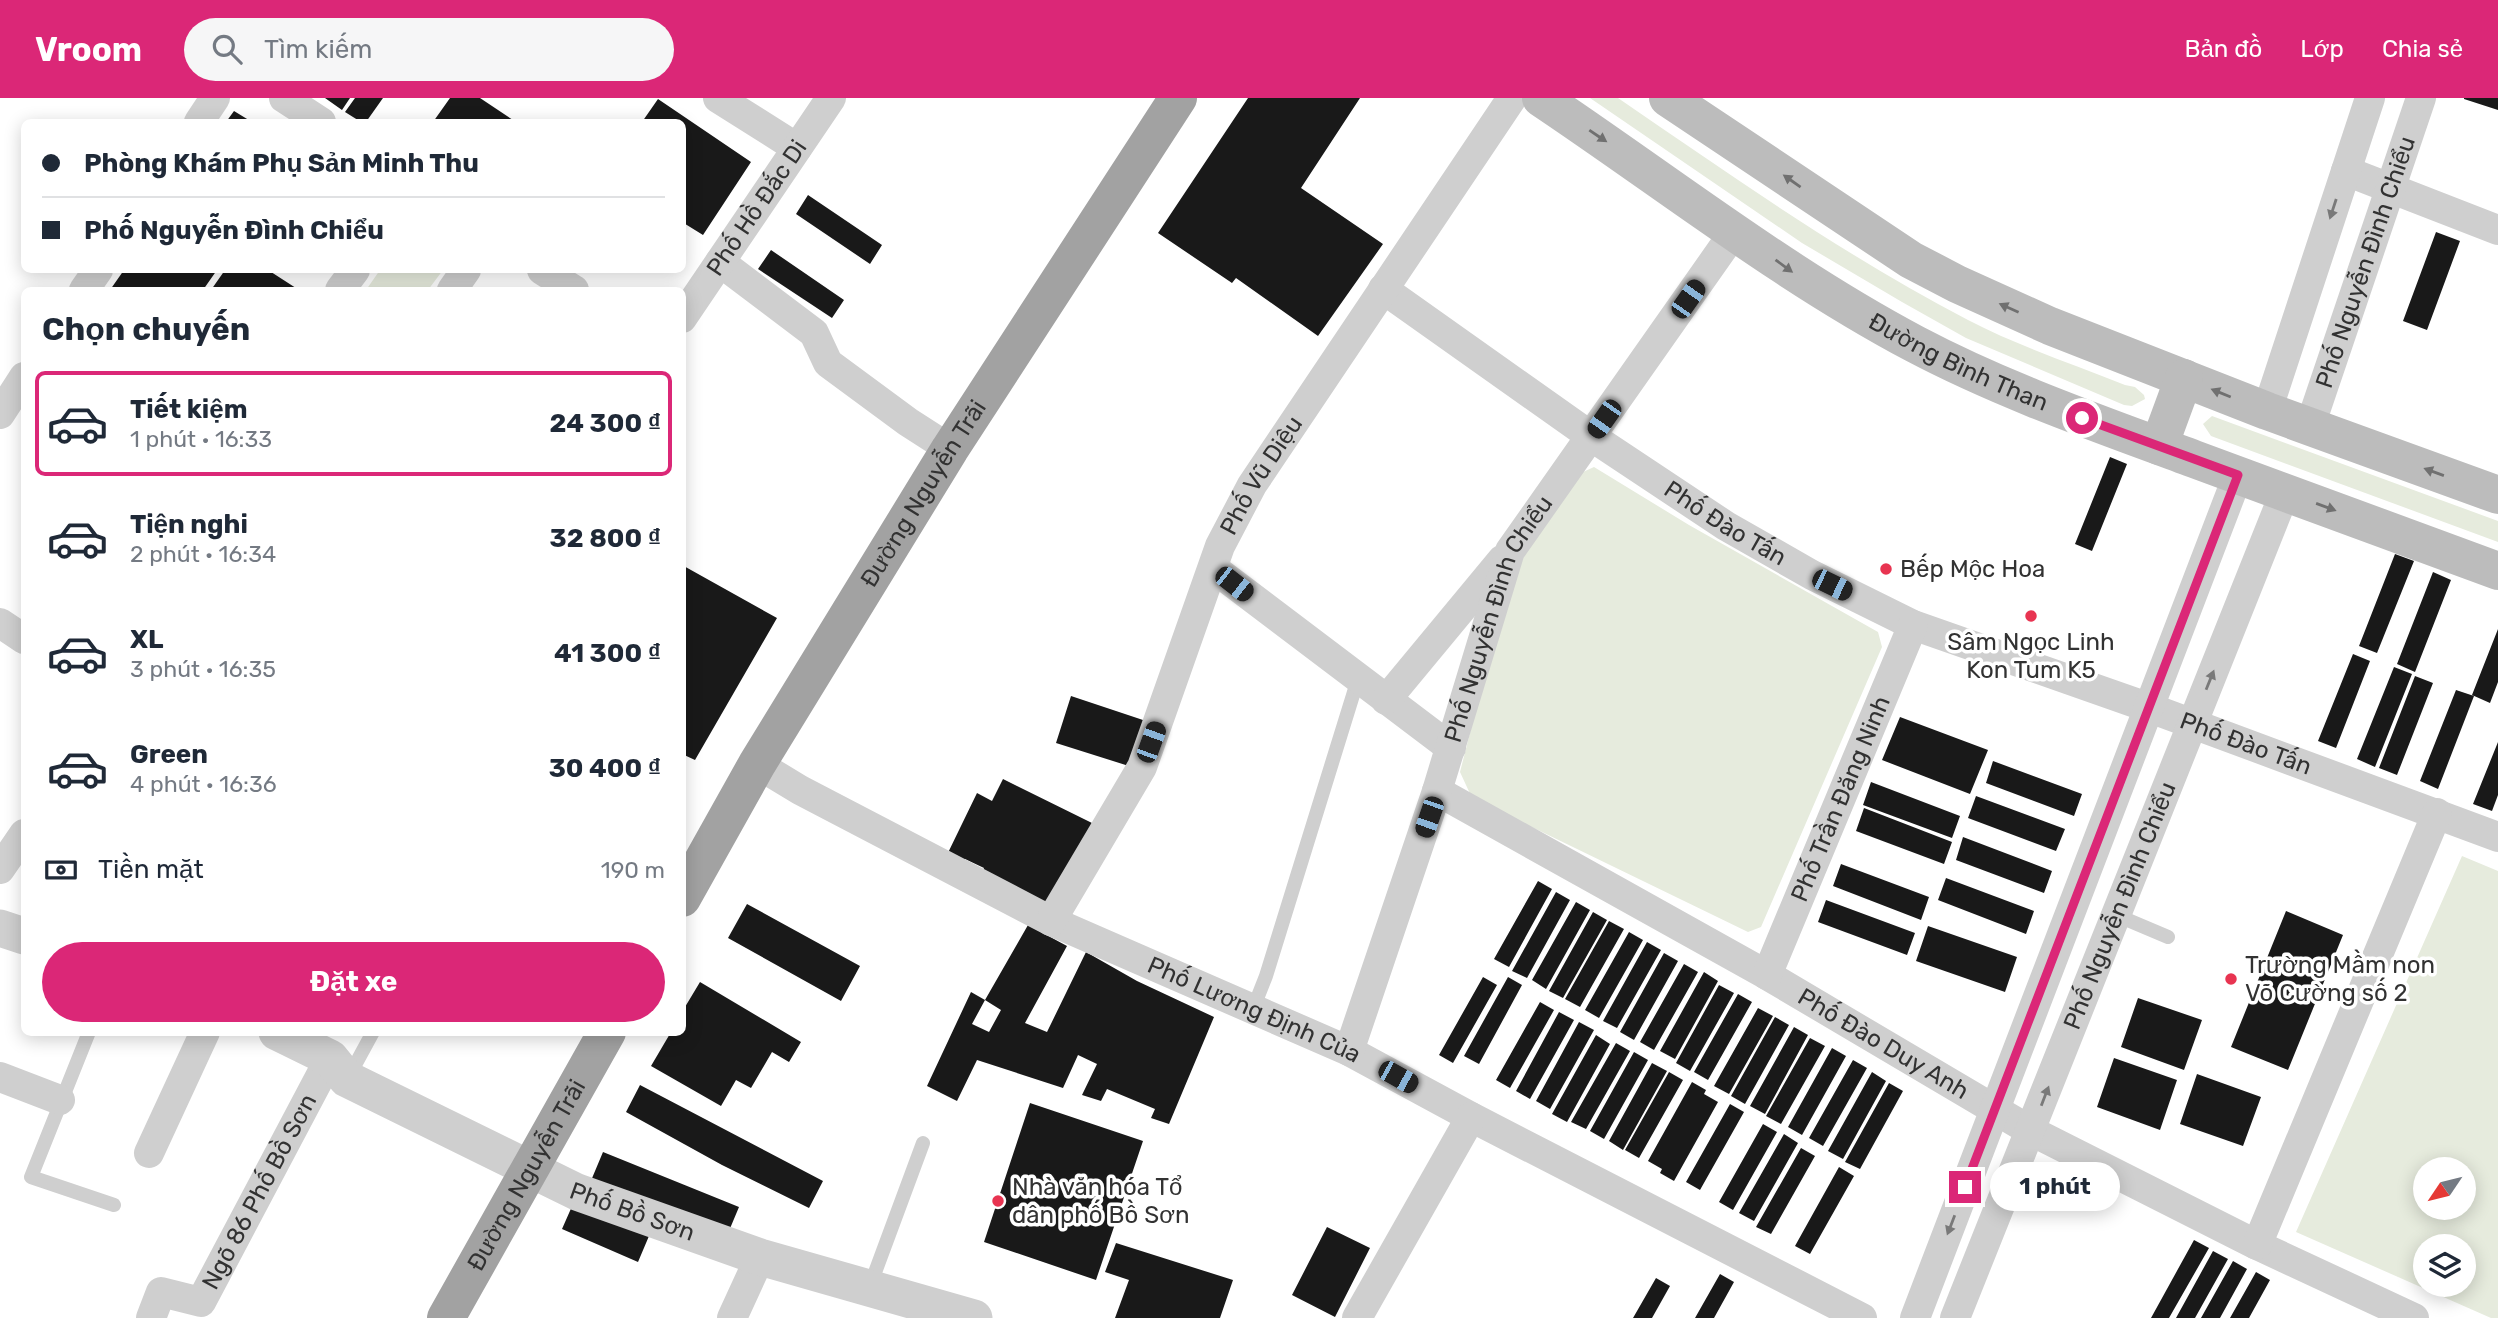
<!DOCTYPE html>
<html lang="vi">
<head>
<meta charset="utf-8">
<style>
	:root { --surface:#fff; --page:#f6f6f7; --text:#1f2937; --muted:#747a83; --line:#e0e1e3; --accent:#db2777 }
	body { margin:0; font-family:Rubik,sans-serif; background:var(--page); color:var(--text); height:100vh; display:flex; flex-direction:column; font-size:26px; white-space:nowrap }
	* { box-sizing:border-box; margin:0 }
	p { font-size:23px; color:var(--muted) }
	.icon { flex:none; width:38px; height:38px; fill:none; stroke:currentColor; stroke-width:2; stroke-linecap:round; stroke-linejoin:round }
	.map { position:relative; flex:1; overflow:hidden }
	.sheet { position:absolute; left:21px; top:189px; width:665px; height:749px; display:flex; flex-direction:column; background:var(--surface); border-radius:10px; box-shadow:0 4px 18px #0003 }
	.sheet>* { flex:none }
	.top-card { position:absolute; left:21px; top:21px; width:665px; height:154px; border-radius:10px; box-shadow:0 4px 18px #0003; display:grid; align-content:center; height:154px; padding:0 21px; background:var(--surface) }
	.needle { width:46px; rotate:235deg }
	.tools { position:absolute; left:2413px; top:1059px; display:grid; gap:14px }
	.tools a { display:grid; place-items:center; width:63px; height:63px; border-radius:50%; background:var(--surface); box-shadow:0 4px 18px #0003; font-size:35px }
	.end { position:absolute; width:32px; height:32px; margin:-16px; border:9px solid #db2777; background:#fff; box-shadow:0 0 0 4px #fff }
	.from { border-radius:50% }
	.bubble { position:absolute; height:49px; border-radius:24px; background:var(--surface); box-shadow:0 4px 18px #0003; font-size:23px; font-weight:700; line-height:49px; text-align:center }
	.car { position:absolute; width:21px; height:42px; margin:-21px -10px; border-radius:9px; box-shadow:0 0 5px 2px #0007; background:linear-gradient(#222 24%,#8ab4d8 0 40%,#222 0 76%,#8ab4d8 0 86%,#222 0) }
	.top-card b { display:flex; align-items:center; gap:24px; height:66px; font-size:26px }
	.top-card b+b { border-top:2px solid var(--line) }
	.top-card i { width:18px; height:18px; background:var(--text) }
	ul { padding:0; list-style:none }
	li { display:flex; align-items:center; gap:21px; height:105px; margin:0 14px 10px; padding:0 7px; border:4px solid transparent; border-radius:10px }
	li div { flex:1 }
	li b { display:block; font-size:26px }
	li em { font-style:normal; font-weight:700 }
	li.active { border-color:var(--accent) }
	li>.icon { width:63px; height:63px; stroke-width:1.5 }
	h2 { padding:0 21px; font-size:32px; line-height:84px }
	.pay { display:flex; align-items:center; gap:18px; height:77px; padding:0 21px; font-size:26px }
	.pay p { margin-inline-start:auto }
	.action { display:flex; gap:14px; margin-top:auto; padding:14px 21px }
	.action a { flex:1; height:80px; border-radius:42px; background:var(--accent); color:#fff; font-size:28px; font-weight:700; line-height:80px; text-align:center }
	header { display:flex; align-items:center; gap:42px; box-sizing:border-box; height:98px; padding:0 35px; background:var(--accent); color:#fff }
	header strong { font-size:33px }
	nav { display:flex; gap:38px; margin-inline-start:auto; font-size:24px }
	.search { width:490px; height:63px; background:var(--page); display:flex; align-items:center; gap:18px; box-sizing:border-box; padding:0 24px; border-radius:38px; color:var(--muted); font-size:26px }
	.map>svg:first-child { display:block }
	.green { fill:#e6ebdd; fill-rule:evenodd }
	.building { fill:#191919 }
	.lines { fill:none; stroke-linecap:round; stroke-linejoin:round }
	.service { stroke:#cfcfcf; stroke-width:14 }
	.minor { stroke:#cfcfcf; stroke-width:30 }
	.tertiary { stroke:#cfcfcf; stroke-width:37 }
	.secondary { stroke:#bcbcbc; stroke-width:38 }
	.trunk { stroke:#a2a2a2; stroke-width:38 }
	.oneway { fill:#707070 }
	.oneway2 { fill:#797979 }
	.route { stroke:#db2777; stroke-width:9 }
	.poi-dot { fill:#e83451; stroke:#fff; stroke-width:2.5 }
	.labels { text-anchor:middle; stroke-width:7; stroke-linejoin:round; paint-order:stroke }
	.street-label { font-size:24px; fill:#323232; stroke:#fff }
	.poi-label { font-size:24px; fill:#323232; stroke:#fff; text-anchor:start }
</style>
</head>
<body>
<header>
<strong>Vroom</strong>
<div class="search"><svg class="icon" aria-label="search" viewBox="0 0 24 24"><circle cx="10" cy="10" r="6"/><path d="M15 15l6 6"/></svg>Tìm kiếm</div>
<nav><a>Bản đồ</a><a>Lớp</a><a>Chia sẻ</a></nav>
</header>
<div class="map">
<svg width="2498" height="1220" viewBox="0 0 2498 1220">
	<rect width="100%" height="100%" fill="#fff"/>
	<path class="green" d="M 1590,0 L 1618,0 C 1732,78 1845,158 1968,222 C 2018,248 2073,266 2125,287 L 2135,289 L 2144,297 L 2145,301 L 2132,308 L 2124,307 L 1966,240 L 1902,204 L 1802,145 Z
		M 380,172 L 443,172 L 428,192 L 366,192 Z
		M 2212,318 L 2498,423 L 2498,444 L 2211,338 L 2203,326 Z
		M 1594,369 L 1689,427 L 1878,534 L 1882,549 L 1761,829 L 1748,834 L 1472,700 L 1460,674 L 1514,463 L 1572,379 Z
		M 2462,758 L 2498,773 L 2498,1220 L 2491,1220 L 2296,1134 ZM 2464,1071 L 2464,1110 L 2426,1110 L 2426,1071 ZM 2464,1148 L 2464,1186 L 2426,1186 L 2426,1148 Z"/>
	<path class="building" d="M 325,0 L 350,0 L 342,12 Z
		M 355,0 L 383,0 L 366,24 L 361,24 L 345,14 Z
		M 450,0 L 480,0 L 516,24 L 433,24 Z
		M 1248,0 L 1360,0 L 1301,90 L 1383,146 L 1318,238 L 1236,180 L 1232,185 L 1158,135 Z
		M 2464,0 L 2498,0 L 2498,12 L 2464,1 Z
		M 658,1 L 751,64 L 703,137 L 682,124 L 682,24 L 642,24 Z
		M 234,13 L 252,24 L 226,24 Z
		M 808,97 L 882,147 L 870,166 L 796,116 Z
		M 2436,134 L 2460,143 L 2427,232 L 2403,223 Z
		M 771,152 L 844,202 L 832,220 L 758,171 Z
		M 124,172 L 217,172 L 203,192 L 110,192 Z
		M 225,172 L 268,172 L 299,192 L 211,192 Z
		M 2110,359 L 2127,366 L 2092,453 L 2075,446 Z
		M 2395,456 L 2414,463 L 2377,555 L 2359,548 Z
		M 682,467 L 777,520 L 695,662 L 682,656 Z
		M 2433,474 L 2451,482 L 2415,574 L 2397,566 Z
		M 2498,531 L 2498,584 L 2490,605 L 2472,597 Z
		M 2353,556 L 2370,563 L 2336,650 L 2318,643 Z
		M 2394,569 L 2412,576 L 2375,669 L 2357,661 Z
		M 2415,578 L 2433,585 L 2397,677 L 2379,670 Z
		M 2456,592 L 2474,598 L 2438,691 L 2420,683 Z
		M 1071,598 L 1146,623 L 1132,669 L 1056,645 Z
		M 1900,619 L 1988,652 L 1970,696 L 1882,662 Z
		M 2498,644 L 2498,697 L 2492,713 L 2473,706 Z
		M 1993,663 L 2082,696 L 2074,718 L 1986,685 Z
		M 1003,681 L 1092,725 L 1048,815 L 979,781 L 984,770 L 965,761 L 960,770 L 944,763 L 977,695 L 992,703 Z
		M 1871,684 L 1960,718 L 1952,740 L 1863,707 Z
		M 1976,698 L 2065,731 L 2056,753 L 1968,720 Z
		M 1864,710 L 1952,744 L 1944,766 L 1856,733 Z
		M 1963,739 L 2052,773 L 2044,795 L 1956,762 Z
		M 1841,766 L 1929,799 L 1921,822 L 1833,788 Z
		M 1946,780 L 2034,813 L 2026,836 L 1938,802 Z
		M 1538,783 L 1552,791 L 1509,869 L 1494,861 Z
		M 1556,794 L 1570,802 L 1527,880 L 1512,873 Z
		M 1826,802 L 1915,835 L 1907,857 L 1818,824 Z
		M 1576,804 L 1590,812 L 1546,891 L 1532,882 Z
		M 747,806 L 860,868 L 841,903 L 728,840 Z
		M 2286,813 L 2343,837 L 2288,972 L 2231,949 Z
		M 1593,814 L 1607,822 L 1563,900 L 1549,893 Z
		M 1609,823 L 1624,831 L 1580,909 L 1565,901 Z
		M 1028,827 L 1067,848 L 1025,925 L 1047,934 L 1086,854 L 1137,883 L 1214,919 L 1169,1026 L 1151,1020 L 1155,1011 L 1107,991 L 1101,1003 L 1082,997 L 1097,966 L 1078,957 L 1063,990 L 977,962 L 957,1003 L 927,988 L 971,894 L 985,902 L 972,926 L 989,934 L 1001,912 L 985,902 Z
		M 1928,828 L 2017,859 L 2005,894 L 1916,863 Z
		M 1629,834 L 1643,842 L 1599,920 L 1585,912 Z
		M 1647,844 L 1661,852 L 1617,930 L 1603,923 Z
		M 1664,855 L 1678,863 L 1634,942 L 1620,934 Z
		M 1684,866 L 1698,874 L 1654,952 L 1640,944 Z
		M 1704,874 L 1718,883 L 1675,961 L 1660,953 Z
		M 1483,879 L 1497,887 L 1453,965 L 1439,957 Z
		M 1508,879 L 1522,887 L 1479,966 L 1464,958 Z
		M 700,884 L 801,944 L 789,964 L 772,954 L 751,990 L 736,982 L 721,1008 L 651,968 L 671,934 L 682,934 L 682,914 Z
		M 1719,887 L 1734,895 L 1690,973 L 1676,965 Z
		M 1738,896 L 1752,904 L 1708,982 L 1694,974 Z
		M 2138,900 L 2202,922 L 2184,972 L 2121,949 Z
		M 1540,904 L 1554,912 L 1510,990 L 1496,982 Z
		M 1758,910 L 1773,918 L 1729,996 L 1714,988 Z
		M 1559,914 L 1574,922 L 1530,1001 L 1516,993 Z
		M 1775,919 L 1789,927 L 1745,1006 L 1731,998 Z
		M 1579,924 L 1594,932 L 1550,1011 L 1536,1003 Z
		M 1794,929 L 1808,937 L 1765,1016 L 1750,1008 Z
		M 1596,937 L 1610,946 L 1567,1024 L 1552,1016 Z
		M 1810,940 L 1825,948 L 1781,1026 L 1766,1018 Z
		M 1616,945 L 1630,953 L 1586,1031 L 1571,1024 Z
		M 1832,950 L 1846,958 L 1802,1037 L 1788,1029 Z
		M 1634,954 L 1648,962 L 1604,1041 L 1590,1033 Z
		M 2114,960 L 2177,982 L 2160,1032 L 2097,1009 Z
		M 1853,962 L 1867,970 L 1823,1048 L 1809,1040 Z
		M 1652,965 L 1667,973 L 1623,1052 L 1609,1043 Z
		M 1669,974 L 1683,982 L 1639,1060 L 1625,1052 Z
		M 1872,974 L 1886,983 L 1843,1061 L 1828,1053 Z
		M 2197,976 L 2261,999 L 2243,1048 L 2180,1026 Z
		M 1692,984 L 1706,992 L 1704,996 L 1718,1004 L 1674,1083 L 1660,1075 L 1662,1071 L 1648,1063 Z
		M 1889,985 L 1903,993 L 1860,1071 L 1845,1064 Z
		M 640,987 L 823,1083 L 809,1110 L 722,1067 L 626,1014 Z
		M 1030,1005 L 1143,1043 L 1096,1182 L 984,1144 Z
		M 1730,1006 L 1744,1014 L 1700,1092 L 1686,1084 Z
		M 1763,1026 L 1777,1034 L 1733,1112 L 1719,1104 Z
		M 1784,1036 L 1798,1045 L 1754,1123 L 1739,1115 Z
		M 1801,1050 L 1815,1058 L 1771,1136 L 1756,1129 Z
		M 603,1054 L 739,1109 L 726,1140 L 590,1085 Z
		M 1839,1069 L 1854,1078 L 1810,1156 L 1795,1148 Z
		M 573,1106 L 649,1138 L 638,1164 L 562,1131 Z
		M 1327,1129 L 1370,1150 L 1335,1219 L 1292,1197 Z
		M 2194,1142 L 2209,1150 L 2169,1220 L 2151,1220 Z
		M 1116,1145 L 1233,1182 L 1220,1220 L 1115,1220 L 1129,1182 L 1105,1174 Z
		M 2213,1153 L 2228,1161 L 2195,1220 L 2176,1220 Z
		M 2233,1163 L 2247,1171 L 2220,1220 L 2201,1220 Z
		M 2256,1174 L 2270,1182 L 2249,1220 L 2230,1220 Z
		M 1720,1176 L 1734,1184 L 1714,1220 L 1695,1220 Z
		M 1656,1180 L 1670,1188 L 1652,1220 L 1633,1220 Z"/>
	<g class="lines">
		<path class="service" d="M 2116,817 L 2168,839
			M 1253,911 L 1266,878 L 1358,581
			M 89,934 L 31,1079 L 114,1107
			M 348,980 L 373,934
			M 870,1188 L 923,1045"/>
		<g class="minor">
			<path d="M 284,0 L 321,24"/>
			<path d="M 718,0 L 797,50"/>
			<path d="M 199,24 L 215,0"/>
			<path d="M 2346,73 L 2498,132"/>
			<path d="M 720,164 L 814,235 L 828,265 L 908,324 L 950,351"/>
			<path d="M 542,172 L 574,192"/>
			<path id="s1" d="M 1383,191 L 1592,339 L 1726,428 L 1812,477 L 1913,527 L 2150,610 L 2498,739"/>
			<path d="M 84,192 L 98,172"/>
			<path d="M 340,192 L 355,172"/>
			<path d="M 452,192 L 466,172"/>
			<path id="s2" d="M 682,220 L 831,0"/>
			<path d="M 2267,313 L 2370,0"/>
			<path d="M 0,316 L 24,279"/>
			<path id="s3" d="M 2310,328 L 2421,0"/>
			<path d="M 1213,470 L 1451,650"/>
			<path d="M 0,525 L 24,541"/>
			<path d="M 1386,602 L 1502,462"/>
			<path id="s4" d="M 757,666 L 800,692 L 1051,823 L 1349,953 L 1471,1019 L 1862,1220"/>
			<path id="s5" d="M 1437,693 L 1767,877 L 2031,1033 L 2257,1147 L 2414,1220"/>
			<path d="M 0,771 L 24,736"/>
			<path id="s6" d="M 1051,823 L 1142,669 L 1220,448 L 1252,387 L 1512,0"/>
			<path id="s7" d="M 1767,877 L 1913,527"/>
			<path id="s8" d="M 1349,953 L 1437,693 L 1510,453 L 1735,133"/>
			<path d="M 0,979 L 60,1002"/>
			<path d="M 149,1055 L 205,934"/>
			<path d="M 2257,1147 L 2437,715"/>
			<path id="s9" d="M 151,1220 L 161,1194 L 201,1204 L 330,960"/>
			<path d="M 732,1220 L 760,1159"/>
			<path d="M 1357,1220 L 1471,1019"/>
			<path d="M 1915,1220 L 2238,377"/>
			<path id="s10" d="M 1955,1220 L 2285,394"/>
		</g>
		<g class="tertiary">
			<path d="M 0,830 L 24,838"/>
			<path id="s11" d="M 277,934 L 330,960 L 347,981 L 577,1094 L 760,1159 L 974,1220"/>
		</g>
		<g class="secondary">
			<path id="s12" d="M 1541,0 C 1665,83 1783,176 1915,246 C 2004,293 2100,326 2194,361 C 2296,398 2397,436 2498,473"/>
			<path d="M 1668,0 L 1911,162 L 1957,186 L 2050,228 L 2267,313 L 2498,397"/>
			<path d="M 2159,348 L 2184,280"/>
		</g>
		<g class="trunk">
			<path id="s13" d="M 682,800 L 757,666 L 950,351 L 1178,0"/>
			<path id="s14" d="M 446,1220 L 607,934"/>
		</g>
	</g>
	<defs><path id="oneway-solid" d="M-6-.8H1V-3.2L6.5 0L1 3.2V.8H-6Z" transform="scale(1.75)"/></defs>
	<g class="oneway">
		<use href="#oneway-solid" transform="translate(1598 38) rotate(34)"/>
		<use href="#oneway-solid" transform="translate(1792 83) rotate(-145)"/>
		<use href="#oneway-solid" transform="translate(1784 168) rotate(36)"/>
		<use href="#oneway-solid" transform="translate(2009 210) rotate(-156)"/>
		<use href="#oneway-solid" transform="translate(2221 295) rotate(-158)"/>
		<use href="#oneway-solid" transform="translate(2434 374) rotate(-160)"/>
		<use href="#oneway-solid" transform="translate(2326 409) rotate(20)"/>
	</g>
	<g class="oneway2">
		<use href="#oneway-solid" transform="translate(2333 111) rotate(108)"/>
		<use href="#oneway-solid" transform="translate(2210 582) rotate(-68)"/>
		<use href="#oneway-solid" transform="translate(2045 998) rotate(-69)"/>
		<use href="#oneway-solid" transform="translate(1951 1127) rotate(111)"/>
	</g>
	<g class="lines">
		<path class="route" d="M 1965,1089 L 2238,377 L 2082,320"/>
	</g>
	<g class="poi-dot">
		<circle cx="1886" cy="471" r="7"/>
		<circle cx="2031" cy="518" r="7"/>
		<circle cx="2231" cy="881" r="7"/>
		<circle cx="998" cy="1103" r="7"/>
	</g>
	<g class="labels">
		<g class="street-label">
			<text dy="8" stroke="none"><textPath href="#s2" startOffset="133">Phố Hồ Đắc Di</textPath></text>
			<text dy="8" stroke="none"><textPath href="#s3" startOffset="173">Phố Nguyễn Đình Chiểu</textPath></text>
			<text dy="8" stroke="none"><textPath href="#s12" startOffset="495">Đường Bình Than</textPath></text>
			<text dy="8" stroke="none"><textPath href="#s6" startOffset="495">Phố Vũ Diệu</textPath></text>
			<text dy="8" stroke="none"><textPath href="#s13" startOffset="471">Đường Nguyễn Trãi</textPath></text>
			<text dy="8" stroke="none"><textPath href="#s1" startOffset="415">Phố Đào Tấn</textPath></text>
			<text dy="8" stroke="none"><textPath href="#s8" startOffset="458">Phố Nguyễn Đình Chiểu</textPath></text>
			<text dy="8" stroke="none"><textPath href="#s1" startOffset="982">Phố Đào Tấn</textPath></text>
			<text dy="8" stroke="none"><textPath href="#s7" startOffset="191">Phố Trần Đăng Ninh</textPath></text>
			<text dy="8" stroke="none"><textPath href="#s10" startOffset="444">Phố Nguyễn Đình Chiểu</textPath></text>
			<text dy="8" stroke="none"><textPath href="#s4" startOffset="555">Phố Lương Định Của</textPath></text>
			<text dy="8" stroke="none"><textPath href="#s5" startOffset="513">Phố Đào Duy Anh</textPath></text>
			<text dy="8" stroke="none"><textPath href="#s14" startOffset="164">Đường Nguyễn Trãi</textPath></text>
			<text dy="8" stroke="none"><textPath href="#s9" startOffset="194">Ngõ 86 Phố Bồ Sơn</textPath></text>
			<text dy="8" stroke="none"><textPath href="#s11" startOffset="401">Phố Bồ Sơn</textPath></text>
		</g>
		<g class="poi-label">
			<text x="1900" y="479">Bếp Mộc Hoa</text>
			<text x="2031" y="552" text-anchor="middle">Sâm Ngọc Linh<tspan x="2031" dy="28">Kon Tum K5</tspan></text>
			<text x="2245" y="875">Trường Mầm non<tspan x="2245" dy="28">Võ Cường số 2</tspan></text>
			<text x="1012" y="1097">Nhà văn hóa Tổ<tspan x="1012" dy="28">dân phố Bồ Sơn</tspan></text>
		</g>
	</g>
</svg>
<div class="tools">
<a><svg class="needle" viewBox="-14 -14 28 28"><path d="M0-13l5 13h-10z" fill="#e53935"/><path d="M0 13l5-13h-10z" fill="#747a83"/></svg></a>
<a><svg class="icon" aria-label="layers" viewBox="0 0 24 24"><path d="M12 4l9 5-9 5-9-5zM3 14l9 5 9-5"/></svg></a>
</div>
<i class="end from" style="left:2082px;top:320px"></i>
<i class="end" style="left:1965px;top:1089px"></i>
<div class="bubble" style="left:1990px;top:1064px;width:130px">1 phút</div>
<i class="car" style="left:1688px;top:201px;rotate:35deg"></i>
<i class="car" style="left:1604px;top:321px;rotate:215deg"></i>
<i class="car" style="left:1234px;top:486px;rotate:128deg"></i>
<i class="car" style="left:1832px;top:487px;rotate:116deg"></i>
<i class="car" style="left:1151px;top:644px;rotate:20deg"></i>
<i class="car" style="left:1429px;top:719px;rotate:199deg"></i>
<i class="car" style="left:1398px;top:979px;rotate:119deg"></i>
<div class="top-card">
<b><i class="from"></i>Phòng Khám Phụ Sản Minh Thu</b>
<b><i></i>Phố Nguyễn Đình Chiểu</b>
</div>
<section class="sheet">
<h2>Chọn chuyến</h2>
<ul>
<li class="active"><svg class="icon" aria-label="car" viewBox="0 0 24 24"><path d="M5 17H2v-5l4-1 3-4h7l3 4 3 1v5h-3M9 17h6M6 11h13"/><circle cx="7" cy="17" r="2"/><circle cx="17" cy="17" r="2"/></svg><div><b>Tiết kiệm</b><p>1 phút · 16:33</p></div><em>24 300 ₫</em></li>
<li><svg class="icon" aria-label="car" viewBox="0 0 24 24"><path d="M5 17H2v-5l4-1 3-4h7l3 4 3 1v5h-3M9 17h6M6 11h13"/><circle cx="7" cy="17" r="2"/><circle cx="17" cy="17" r="2"/></svg><div><b>Tiện nghi</b><p>2 phút · 16:34</p></div><em>32 800 ₫</em></li>
<li><svg class="icon" aria-label="car" viewBox="0 0 24 24"><path d="M5 17H2v-5l4-1 3-4h7l3 4 3 1v5h-3M9 17h6M6 11h13"/><circle cx="7" cy="17" r="2"/><circle cx="17" cy="17" r="2"/></svg><div><b>XL</b><p>3 phút · 16:35</p></div><em>41 300 ₫</em></li>
<li><svg class="icon" aria-label="car" viewBox="0 0 24 24"><path d="M5 17H2v-5l4-1 3-4h7l3 4 3 1v5h-3M9 17h6M6 11h13"/><circle cx="7" cy="17" r="2"/><circle cx="17" cy="17" r="2"/></svg><div><b>Green</b><p>4 phút · 16:36</p></div><em>30 400 ₫</em></li>
</ul>
<div class="pay"><svg class="icon" aria-label="cash" viewBox="0 0 24 24"><path d="M3 7h18v10H3z"/><circle cx="12" cy="12" r="2"/></svg>Tiền mặt<p>190 m</p></div>
<div class="action"><a>Đặt xe</a></div>
</section>
</div>
</body>
</html>
